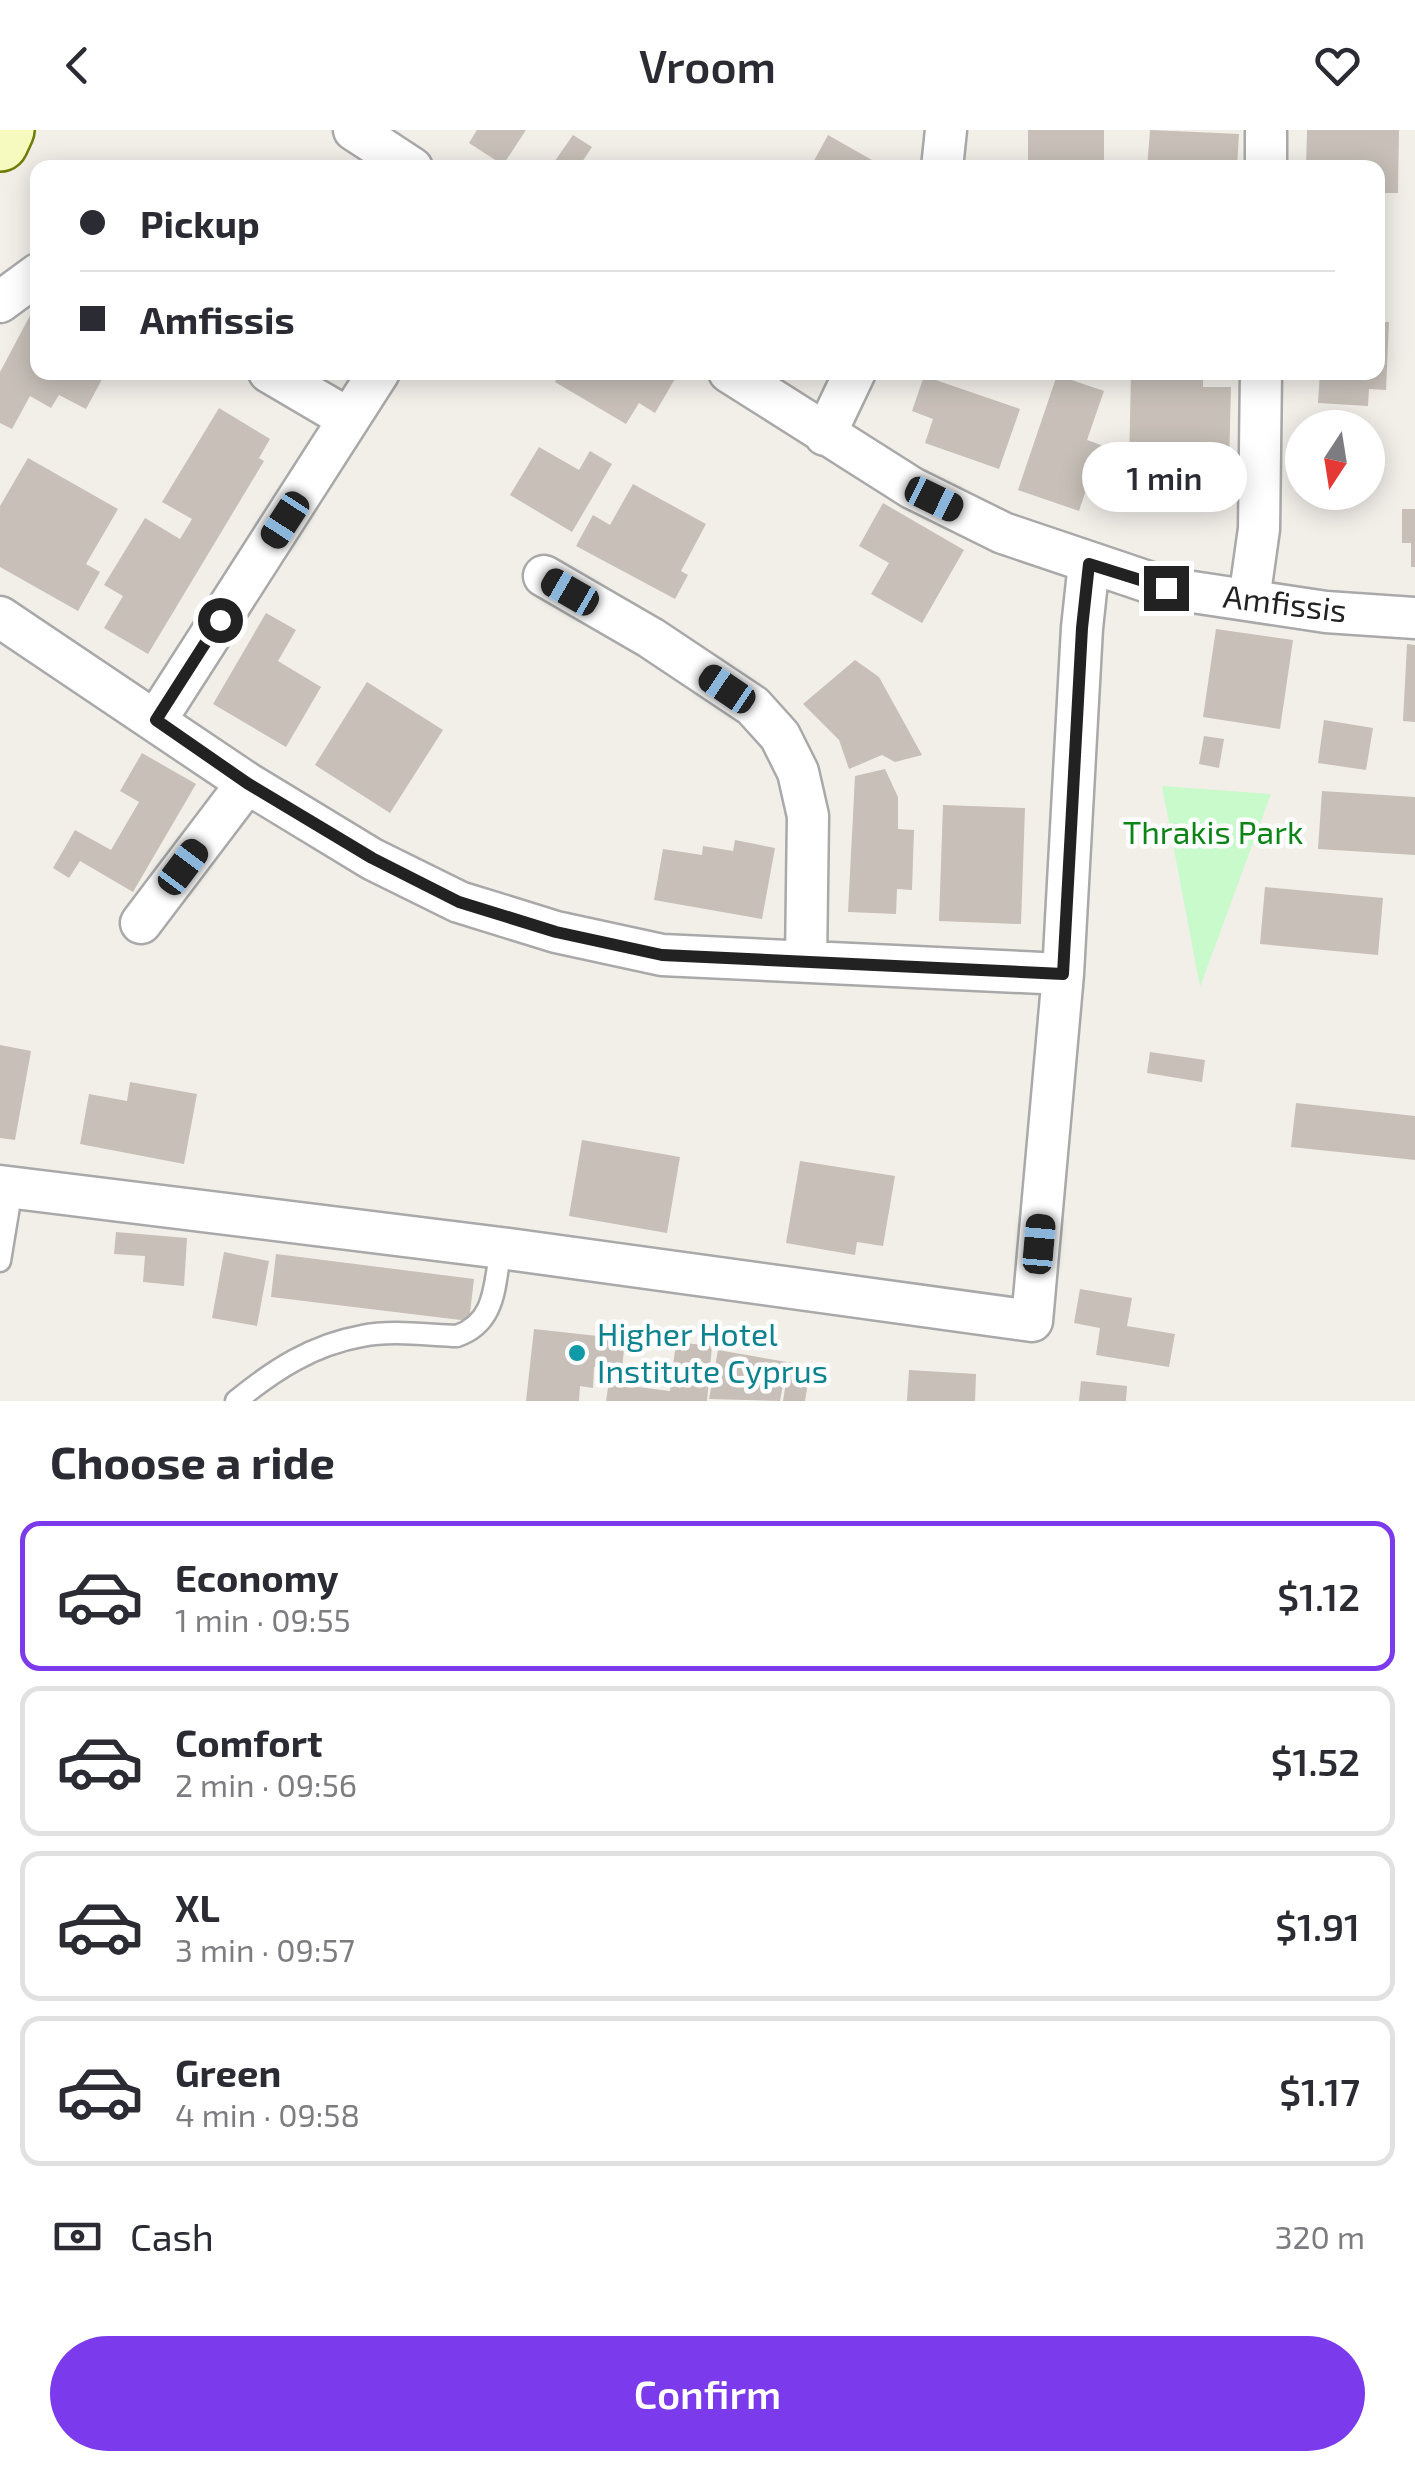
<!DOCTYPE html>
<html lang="en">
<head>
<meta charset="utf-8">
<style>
	:root { --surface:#fff; --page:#f7f7f7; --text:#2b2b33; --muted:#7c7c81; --line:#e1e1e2; --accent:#7c3aed }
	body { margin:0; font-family:"Exo 2",sans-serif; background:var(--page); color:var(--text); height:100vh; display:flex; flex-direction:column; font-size:38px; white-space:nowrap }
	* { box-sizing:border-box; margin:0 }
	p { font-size:32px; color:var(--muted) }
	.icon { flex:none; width:55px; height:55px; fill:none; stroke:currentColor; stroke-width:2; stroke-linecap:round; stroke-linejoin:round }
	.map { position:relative; height:1271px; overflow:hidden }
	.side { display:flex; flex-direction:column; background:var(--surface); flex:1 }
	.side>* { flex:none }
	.top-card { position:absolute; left:30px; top:30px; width:1355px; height:220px; border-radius:20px; box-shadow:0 5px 25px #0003; display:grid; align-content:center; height:220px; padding:0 50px; background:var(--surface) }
	.needle { width:65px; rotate:192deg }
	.fabs { position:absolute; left:1285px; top:280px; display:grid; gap:20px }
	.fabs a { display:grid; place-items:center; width:100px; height:100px; border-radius:50%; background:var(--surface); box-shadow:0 5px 25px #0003; font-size:50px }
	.end { position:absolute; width:45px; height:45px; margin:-22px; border:12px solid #222; background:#fff; box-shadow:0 0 0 5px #fff }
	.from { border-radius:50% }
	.bubble { position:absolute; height:70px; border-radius:35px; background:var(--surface); box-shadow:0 5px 25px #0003; font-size:32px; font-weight:600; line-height:70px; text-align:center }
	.car { position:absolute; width:30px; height:60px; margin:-30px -15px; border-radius:12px; box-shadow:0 0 8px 2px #0007; background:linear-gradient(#222 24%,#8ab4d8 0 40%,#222 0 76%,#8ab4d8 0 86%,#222 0) }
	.top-card b { display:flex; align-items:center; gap:35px; height:95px; font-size:38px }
	.top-card b+b { border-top:2px solid var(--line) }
	.top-card i { width:25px; height:25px; background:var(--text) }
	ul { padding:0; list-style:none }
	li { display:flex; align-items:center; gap:30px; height:150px; margin:0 20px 15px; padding:0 30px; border:5px solid var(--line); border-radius:20px }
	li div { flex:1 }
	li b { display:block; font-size:38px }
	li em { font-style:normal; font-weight:600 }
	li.selected { border-color:var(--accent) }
	li>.icon { width:90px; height:90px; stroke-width:1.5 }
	h2 { padding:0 50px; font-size:45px; line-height:120px }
	.pay { display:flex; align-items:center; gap:25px; height:110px; padding:0 50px; font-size:38px }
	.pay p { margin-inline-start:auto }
	.action { display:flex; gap:20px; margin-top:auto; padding:20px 50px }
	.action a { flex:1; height:115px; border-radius:60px; background:var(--accent); color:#fff; font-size:40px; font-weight:600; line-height:115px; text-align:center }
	header { display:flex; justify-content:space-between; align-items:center; height:130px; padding:0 50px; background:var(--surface); font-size:45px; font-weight:600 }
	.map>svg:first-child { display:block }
	.park { fill:#c8facc }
	.building { fill:#c7bfb8 }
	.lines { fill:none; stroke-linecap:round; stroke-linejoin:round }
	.lane-casing { stroke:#a9a9a9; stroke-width:25 }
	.street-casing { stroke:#a9a9a9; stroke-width:45 }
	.secondary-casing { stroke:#707d05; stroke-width:60 }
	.lane { stroke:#fff; stroke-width:20 }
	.street { stroke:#fff; stroke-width:40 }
	.secondary { stroke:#f7fabf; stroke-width:55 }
	.route { stroke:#222; stroke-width:12 }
	.culture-dot { fill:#0f9aa8; stroke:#fff; stroke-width:4 }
	.labels { text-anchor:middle; stroke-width:9; stroke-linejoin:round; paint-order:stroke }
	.street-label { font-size:32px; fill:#222; stroke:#fff }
	.park-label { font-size:32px; fill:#0c8416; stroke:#fff }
	.culture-label { font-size:32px; fill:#0d838f; stroke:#fff; text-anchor:start }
</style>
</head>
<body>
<header><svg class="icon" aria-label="back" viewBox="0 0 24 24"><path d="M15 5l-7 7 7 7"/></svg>Vroom<svg class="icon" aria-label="heart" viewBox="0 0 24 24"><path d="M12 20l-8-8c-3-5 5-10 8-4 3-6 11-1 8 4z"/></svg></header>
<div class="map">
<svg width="1415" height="1271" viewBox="0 0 1415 1271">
	<rect width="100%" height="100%" fill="#f2efe9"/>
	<path class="park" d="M 1162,656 L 1271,664 L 1200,857 Z"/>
	<path class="building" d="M 477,0 L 526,0 L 503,35 L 469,13 Z
		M 1028,0 L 1104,0 L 1104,38 L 1028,37 Z
		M 1150,0 L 1239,4 L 1237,38 L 1147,38 Z
		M 1307,0 L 1399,0 L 1398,63 L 1378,63 L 1378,38 L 1306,38 Z
		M 573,5 L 592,17 L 578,38 L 550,38 Z
		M 828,5 L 886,38 L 810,38 Z
		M 34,178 L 38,180 L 38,242 L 106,242 L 86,279 L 59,265 L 51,278 L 30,266 L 12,299 L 0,293 L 0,242 Z
		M 1378,192 L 1389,192 L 1386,260 L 1369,259 L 1368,276 L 1318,273 L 1320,242 L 1378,242 Z
		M 560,242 L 679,242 L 655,283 L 639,273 L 626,294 L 555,252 Z
		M 1131,243 L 1203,244 L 1203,257 L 1231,257 L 1229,336 L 1129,334 Z
		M 1057,245 L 1104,261 L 1087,310 L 1101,315 L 1079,381 L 1018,360 Z
		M 924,246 L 1020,279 L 999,339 L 925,313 L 933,289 L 912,281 Z
		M 219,278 L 270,309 L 259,328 L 264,331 L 148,524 L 104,498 L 123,466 L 104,455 L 145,388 L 180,409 L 192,389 L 162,372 Z
		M 539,317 L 579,340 L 590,321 L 612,334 L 572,402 L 510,365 Z
		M 28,328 L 118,379 L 86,434 L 100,442 L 78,481 L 0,437 L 0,376 Z
		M 633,354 L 706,394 L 681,441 L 688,445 L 675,469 L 576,416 L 593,385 L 610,395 Z
		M 883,373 L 964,420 L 922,493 L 871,464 L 889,433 L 859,416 Z
		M 1402,379 L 1415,379 L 1415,437 L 1411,437 L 1411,413 L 1402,413 Z
		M 266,483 L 296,500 L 278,531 L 321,557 L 286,617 L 213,574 Z
		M 1216,499 L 1293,510 L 1280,599 L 1203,587 Z
		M 1407,514 L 1415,515 L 1415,592 L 1403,591 Z
		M 855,530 L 879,547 L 922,625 L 895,632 L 882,625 L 849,639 L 839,610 L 803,574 Z
		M 367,552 L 443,600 L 390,683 L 315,635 Z
		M 1324,590 L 1373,598 L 1366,640 L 1318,633 Z
		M 1204,606 L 1224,609 L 1219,638 L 1199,634 Z
		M 142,623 L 196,654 L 133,762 L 80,731 L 69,748 L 53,738 L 75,700 L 111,720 L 139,672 L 120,661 Z
		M 885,639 L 898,667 L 898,699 L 914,700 L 912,760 L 897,759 L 896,784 L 848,782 L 855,646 Z
		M 1322,661 L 1415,667 L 1415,725 L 1318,719 Z
		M 943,675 L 1025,678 L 1021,794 L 939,791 Z
		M 735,710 L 775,718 L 762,789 L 654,770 L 663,719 L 702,725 L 703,716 L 733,721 Z
		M 1265,757 L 1383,768 L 1378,825 L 1260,814 Z
		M 0,915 L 31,921 L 15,1010 L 0,1008 Z
		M 1150,922 L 1205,930 L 1202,952 L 1147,943 Z
		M 130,952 L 197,964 L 184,1034 L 80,1014 L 89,964 L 127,971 Z
		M 1296,973 L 1415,986 L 1415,1030 L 1291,1017 Z
		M 582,1010 L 680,1027 L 667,1103 L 569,1086 Z
		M 800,1031 L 895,1046 L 883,1116 L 857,1112 L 855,1125 L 786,1113 Z
		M 116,1102 L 187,1108 L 184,1156 L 143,1152 L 145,1126 L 114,1124 Z
		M 224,1122 L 269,1131 L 257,1196 L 212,1188 Z
		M 276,1124 L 474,1149 L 469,1191 L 271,1167 Z
		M 1080,1159 L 1132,1168 L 1127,1196 L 1175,1204 L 1169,1237 L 1096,1225 L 1100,1198 L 1074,1193 Z
		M 534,1199 L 625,1209 L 622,1240 L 594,1237 L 593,1258 L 580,1256 L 579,1271 L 526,1271 Z
		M 676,1212 L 712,1216 L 707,1271 L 606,1271 L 608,1258 L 614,1254 L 670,1261 Z
		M 718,1220 L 787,1232 L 780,1271 L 709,1269 Z
		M 789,1232 L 811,1236 L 805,1271 L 783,1271 Z
		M 909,1240 L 976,1244 L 975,1271 L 907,1271 Z
		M 1081,1251 L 1127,1256 L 1126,1271 L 1079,1271 Z"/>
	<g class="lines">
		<g class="lane-casing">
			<path id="lane" d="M 0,1131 L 12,1058
				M 236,1271 C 274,1240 312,1215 362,1206 C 391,1200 427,1205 457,1206 C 497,1192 494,1154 501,1118"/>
		</g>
		<g class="street-casing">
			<path id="street" d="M 354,0 L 412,38
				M 942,38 L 946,0
				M 1266,38 L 1266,0
				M 0,172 L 38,144
				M 269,242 L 349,289
				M 729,242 L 912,358 L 1003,403 L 1166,458 L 1326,482 L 1415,488
				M 825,305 L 855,242
				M 544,446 L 651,508 L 753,576 L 780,606 L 798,642 L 808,686 L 806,831
				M 1249,470 L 1259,399 L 1261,242
				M 0,487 L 247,653 L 372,729 L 459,772 L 556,802 L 662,825 L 1063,844
				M 156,590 L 379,242
				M 141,793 L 247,653
				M 0,1056 L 501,1118 L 1032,1191 L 1063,844 L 1082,498 L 1089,433"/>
		</g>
		<g class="secondary-casing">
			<path id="secondary" d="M 0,13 L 6,0"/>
		</g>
		<use href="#lane" class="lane"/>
		<use href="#street" class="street"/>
		<use href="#secondary" class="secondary"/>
	</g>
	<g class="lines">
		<path class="route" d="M 220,490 L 156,590 L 247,653 L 372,728 L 459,772 L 556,802 L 662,825 L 1063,844 L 1082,498 L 1089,434 L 1166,458"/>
	</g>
	<circle class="culture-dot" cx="577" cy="1223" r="10"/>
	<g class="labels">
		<g class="street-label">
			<text transform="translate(1285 474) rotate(7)" y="11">Amfissis</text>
		</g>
		<g class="park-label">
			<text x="1213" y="714">Thrakis Park</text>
		</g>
		<g class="culture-label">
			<text x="597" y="1216">Higher Hotel<tspan x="597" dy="37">Institute Cyprus</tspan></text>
		</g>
	</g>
</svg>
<div class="fabs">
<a><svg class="needle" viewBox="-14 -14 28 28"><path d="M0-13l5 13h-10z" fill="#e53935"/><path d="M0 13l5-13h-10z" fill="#7c7c81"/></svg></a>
</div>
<i class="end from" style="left:220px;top:490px"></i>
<i class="end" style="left:1166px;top:458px"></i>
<div class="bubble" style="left:1082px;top:312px;width:165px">1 min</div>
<i class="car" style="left:934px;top:369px;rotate:116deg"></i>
<i class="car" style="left:285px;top:390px;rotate:213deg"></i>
<i class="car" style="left:570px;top:462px;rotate:300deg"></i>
<i class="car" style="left:727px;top:559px;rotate:304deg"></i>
<i class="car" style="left:183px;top:737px;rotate:37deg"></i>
<i class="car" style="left:1039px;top:1114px;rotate:5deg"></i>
<div class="top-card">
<b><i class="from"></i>Pickup</b>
<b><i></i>Amfissis</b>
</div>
</div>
<section class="side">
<h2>Choose a ride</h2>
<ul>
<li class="selected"><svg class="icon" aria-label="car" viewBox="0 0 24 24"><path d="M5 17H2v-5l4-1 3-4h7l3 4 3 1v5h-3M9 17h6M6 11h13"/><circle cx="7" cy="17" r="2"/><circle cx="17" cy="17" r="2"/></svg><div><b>Economy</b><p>1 min · 09:55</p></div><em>$1.12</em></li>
<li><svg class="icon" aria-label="car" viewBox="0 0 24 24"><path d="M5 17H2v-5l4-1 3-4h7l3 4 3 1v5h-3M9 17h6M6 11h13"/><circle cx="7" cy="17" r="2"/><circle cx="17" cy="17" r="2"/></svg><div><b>Comfort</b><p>2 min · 09:56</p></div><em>$1.52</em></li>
<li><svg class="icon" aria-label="car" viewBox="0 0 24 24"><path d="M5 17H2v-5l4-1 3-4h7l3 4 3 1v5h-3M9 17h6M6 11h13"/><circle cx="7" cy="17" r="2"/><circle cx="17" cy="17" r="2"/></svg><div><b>XL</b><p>3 min · 09:57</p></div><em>$1.91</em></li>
<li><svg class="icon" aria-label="car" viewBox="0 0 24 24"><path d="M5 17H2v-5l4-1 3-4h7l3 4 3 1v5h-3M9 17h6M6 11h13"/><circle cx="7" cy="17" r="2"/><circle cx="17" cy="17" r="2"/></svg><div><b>Green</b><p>4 min · 09:58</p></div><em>$1.17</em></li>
</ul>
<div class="pay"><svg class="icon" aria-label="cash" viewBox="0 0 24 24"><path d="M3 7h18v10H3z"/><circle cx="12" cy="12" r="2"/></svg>Cash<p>320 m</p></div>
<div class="action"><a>Confirm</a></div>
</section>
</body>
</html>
